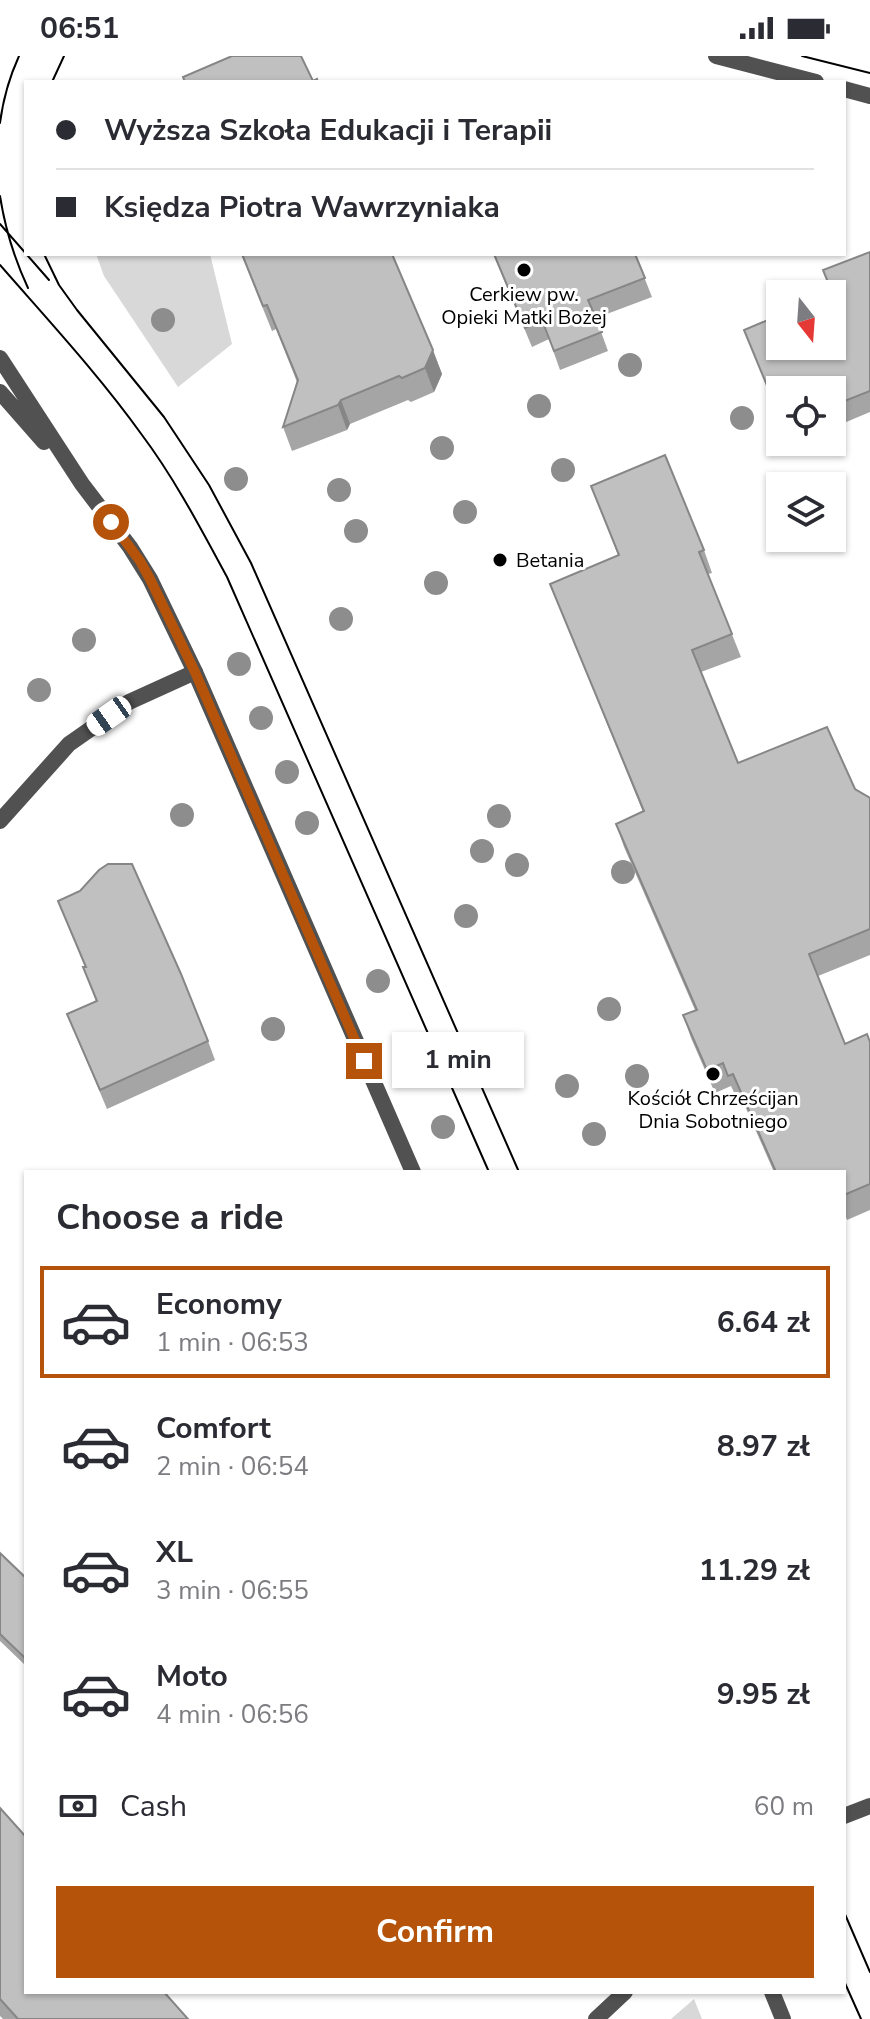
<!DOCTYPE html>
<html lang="en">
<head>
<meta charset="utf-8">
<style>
	:root { --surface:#fff; --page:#f7f7f7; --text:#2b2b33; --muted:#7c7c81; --line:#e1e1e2; --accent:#b45309 }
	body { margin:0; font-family:"Nunito Sans",sans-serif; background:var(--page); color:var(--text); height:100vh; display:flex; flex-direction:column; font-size:30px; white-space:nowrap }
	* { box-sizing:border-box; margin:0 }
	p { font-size:26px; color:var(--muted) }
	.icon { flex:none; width:44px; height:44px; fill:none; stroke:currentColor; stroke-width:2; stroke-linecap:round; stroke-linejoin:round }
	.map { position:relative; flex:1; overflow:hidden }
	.side { position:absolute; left:24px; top:1114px; width:822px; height:824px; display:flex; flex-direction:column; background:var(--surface); border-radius:0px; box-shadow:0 2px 6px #0004 }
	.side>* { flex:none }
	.top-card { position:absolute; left:24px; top:24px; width:822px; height:176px; border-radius:0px; box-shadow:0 2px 6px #0004; display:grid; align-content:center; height:176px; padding:0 32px; background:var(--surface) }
	.needle { width:52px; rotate:163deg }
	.fabs { position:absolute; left:766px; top:224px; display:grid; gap:16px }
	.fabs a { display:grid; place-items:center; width:80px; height:80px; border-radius:0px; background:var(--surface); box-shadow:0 2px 6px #0004; font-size:40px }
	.end { position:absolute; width:36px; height:36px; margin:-18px; border:10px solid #b45309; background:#fff; box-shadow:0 0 0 4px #fff }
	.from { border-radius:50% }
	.bubble { position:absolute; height:56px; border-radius:0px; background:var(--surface); box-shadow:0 2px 6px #0004; font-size:26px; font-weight:700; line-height:56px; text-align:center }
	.car { position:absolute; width:24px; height:48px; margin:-24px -12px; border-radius:10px; box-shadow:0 0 6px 2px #0007; background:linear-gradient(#fff 24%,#345 0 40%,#fff 0 76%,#345 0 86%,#fff 0) }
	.top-card b { display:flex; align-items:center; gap:28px; height:76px; font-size:30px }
	.top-card b+b { border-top:2px solid var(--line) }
	.top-card i { width:20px; height:20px; background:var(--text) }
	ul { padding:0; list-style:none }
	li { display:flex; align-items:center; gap:24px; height:112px; margin:0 16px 12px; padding:0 16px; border:4px solid transparent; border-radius:0px }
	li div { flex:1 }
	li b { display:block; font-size:30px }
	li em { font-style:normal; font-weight:700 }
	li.on { border-color:var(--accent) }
	li>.icon { width:72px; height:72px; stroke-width:1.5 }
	h2 { padding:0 32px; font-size:36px; line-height:96px }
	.pay { display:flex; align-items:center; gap:20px; height:88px; padding:0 32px; font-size:30px }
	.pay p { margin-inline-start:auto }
	.cta { display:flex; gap:16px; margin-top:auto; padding:16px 32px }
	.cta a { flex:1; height:92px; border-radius:0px; background:var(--accent); color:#fff; font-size:32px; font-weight:700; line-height:92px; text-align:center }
	.status { display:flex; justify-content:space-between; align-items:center; height:56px; padding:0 40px; background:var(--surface); direction:ltr }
	.status svg { height:22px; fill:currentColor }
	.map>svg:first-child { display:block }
	.green { fill:#d8d8d8 }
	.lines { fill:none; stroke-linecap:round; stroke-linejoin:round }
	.service { stroke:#515151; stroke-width:16 }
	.minor { stroke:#515151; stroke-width:16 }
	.tertiary { stroke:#515151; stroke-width:16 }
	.tram { stroke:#000; stroke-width:2 }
	.tree { fill:#8d8d8d }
	.wall { fill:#a5a5a5 }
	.shaded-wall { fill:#868686 }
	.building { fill:#c0c0c0; stroke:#868686; stroke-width:2 }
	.route { stroke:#b45309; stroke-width:10 }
	.poi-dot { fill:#000; stroke:#fff; stroke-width:3 }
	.labels { text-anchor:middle; stroke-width:6; stroke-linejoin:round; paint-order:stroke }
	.poi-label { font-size:20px; fill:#000; stroke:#fff }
</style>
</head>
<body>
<div class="status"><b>06:51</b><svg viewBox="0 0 49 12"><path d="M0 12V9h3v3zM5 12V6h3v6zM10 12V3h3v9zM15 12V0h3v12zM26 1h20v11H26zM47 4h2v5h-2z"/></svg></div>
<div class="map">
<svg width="870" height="1963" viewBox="0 0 870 1963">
	<rect width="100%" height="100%" fill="#fff"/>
	<path class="green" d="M 96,198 L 210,198 L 232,288 L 178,331 L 104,220 Z
		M 694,1943 L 702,1963 L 671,1963 Z"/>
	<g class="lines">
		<path class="service" d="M 844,1760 L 870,1750"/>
		<path class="minor" d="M 0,765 L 69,688 L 129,646 L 195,616
			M 596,1963 L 625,1936"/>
		<path class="tertiary" d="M 716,0 L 816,26
			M 844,33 L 870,40
			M 0,302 L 82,428 L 130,491 L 150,523 L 195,616 L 413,1116
			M 0,336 L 44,386
			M 772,1936 L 783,1963"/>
		<path class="tram" d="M 802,0 L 870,17
			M 52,26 L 64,0
			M 0,67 C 3,43 9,22 19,0
			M 0,140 C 5,172 14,202 28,232
			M 0,168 L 49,224
			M 44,198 L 59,229 L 77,254 L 164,361 L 209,429 L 251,507 L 519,1116
			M 0,209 C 48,264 99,319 142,379 C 175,423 201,473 227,521 L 489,1116
			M 844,1856 L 870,1916
			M 844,1925 L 861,1963"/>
	</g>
	<g class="tree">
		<circle cx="163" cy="264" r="12"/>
		<circle cx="630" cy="309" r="12"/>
		<circle cx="539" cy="350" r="12"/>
		<circle cx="742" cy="362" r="12"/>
		<circle cx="442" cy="392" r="12"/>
		<circle cx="563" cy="414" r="12"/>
		<circle cx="236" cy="423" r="12"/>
		<circle cx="339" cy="434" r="12"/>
		<circle cx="465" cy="456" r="12"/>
		<circle cx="356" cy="475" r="12"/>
		<circle cx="436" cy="527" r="12"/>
		<circle cx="341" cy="563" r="12"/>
		<circle cx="84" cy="584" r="12"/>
		<circle cx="239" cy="608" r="12"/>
		<circle cx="39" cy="634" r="12"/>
		<circle cx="261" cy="662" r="12"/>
		<circle cx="287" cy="716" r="12"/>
		<circle cx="182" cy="759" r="12"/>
		<circle cx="499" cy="760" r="12"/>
		<circle cx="307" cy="767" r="12"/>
		<circle cx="482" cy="795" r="12"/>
		<circle cx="517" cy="809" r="12"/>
		<circle cx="623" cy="816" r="12"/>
		<circle cx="466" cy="860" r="12"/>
		<circle cx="378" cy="925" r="12"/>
		<circle cx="609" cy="953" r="12"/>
		<circle cx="273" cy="973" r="12"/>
		<circle cx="637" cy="1020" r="12"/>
		<circle cx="567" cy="1030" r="12"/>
		<circle cx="443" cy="1071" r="12"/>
		<circle cx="594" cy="1078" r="12"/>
	</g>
	<path class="wall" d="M 870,196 L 870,356 L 832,372 L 832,334 L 780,334 L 780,363 L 744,274 L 831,237 Z
		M 241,198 L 392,198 L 442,318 L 434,336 L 411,346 L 408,344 L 350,368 L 347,374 L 292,395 L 283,371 L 297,326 L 276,273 L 272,275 Z
		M 493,198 L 635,198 L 652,241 L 596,262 L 608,295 L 560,314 L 549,283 L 532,291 Z
		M 591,430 L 704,494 L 712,517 L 708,518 L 741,601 L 701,616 L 738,707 L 855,733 L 870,742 L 870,899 L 818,920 L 845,988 L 870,986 L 870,1154 L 847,1164 L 844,1156 L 844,1116 L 774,1116 L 741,1041 L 737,1043 L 731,1030 L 715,1037 L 691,982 L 683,959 L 695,954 L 624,791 L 616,768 L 643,756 L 550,528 L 618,499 Z
		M 58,845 L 208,985 L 215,1004 L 107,1053 L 67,958 L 96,945 L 83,911 L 85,911 Z
		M 0,1497 L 26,1522 L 26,1610 L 0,1585 Z
		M 0,1752 L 188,1963 L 3,1963 L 0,1960 Z"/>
	<path class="shaded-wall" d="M 433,294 L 442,318 L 434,336 L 425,312 Z
		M 341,344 L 350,368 L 347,374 L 338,349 Z"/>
	<path class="building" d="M 232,0 L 301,0 L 313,25 L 317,23 L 318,26 L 185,26 L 183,21 Z
		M 870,196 L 870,335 L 832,350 L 832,334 L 780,334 L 780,361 L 744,274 L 780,259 L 780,290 L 832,290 L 832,238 L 828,238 L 832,236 L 823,214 Z
		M 242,198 L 392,198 L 433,294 L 425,312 L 402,322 L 399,320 L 341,344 L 338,349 L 283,371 L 298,324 L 267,249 L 263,250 Z
		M 494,198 L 635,198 L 645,222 L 588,244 L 602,276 L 554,295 L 542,264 L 525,272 Z
		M 665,399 L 704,494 L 699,496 L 732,578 L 692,594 L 738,707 L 827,671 L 855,733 L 870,742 L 870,873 L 809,898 L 845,988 L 867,978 L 870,986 L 870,1128 L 844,1139 L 844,1116 L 776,1116 L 733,1018 L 728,1020 L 723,1007 L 707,1014 L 683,959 L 697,954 L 616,768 L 644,755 L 550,528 L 619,499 L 591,430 Z
		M 108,808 L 132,808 L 181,918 L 208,985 L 100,1034 L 67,958 L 97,945 L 83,911 L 86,911 L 58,845 L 80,835 L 99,814 Z
		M 0,1497 L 26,1522 L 26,1603 L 0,1578 Z
		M 0,1752 L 26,1781 L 26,1936 L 164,1936 L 188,1963 L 18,1963 L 0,1943 Z"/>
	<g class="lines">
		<path class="route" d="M 111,466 L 140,505 L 150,523 L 195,616 L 364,1005"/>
	</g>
	<g class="poi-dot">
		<circle cx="524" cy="214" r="8"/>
		<circle cx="500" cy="504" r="8"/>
		<circle cx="713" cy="1018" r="8"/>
	</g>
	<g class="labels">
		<g class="poi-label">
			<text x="524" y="245">Cerkiew pw.<tspan x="524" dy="23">Opieki Matki Bożej</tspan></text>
			<text x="516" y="511" text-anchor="start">Betania</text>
			<text x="713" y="1049">Kościół Chrześcijan<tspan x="713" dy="23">Dnia Sobotniego</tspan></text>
		</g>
	</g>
</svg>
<div class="fabs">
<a><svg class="needle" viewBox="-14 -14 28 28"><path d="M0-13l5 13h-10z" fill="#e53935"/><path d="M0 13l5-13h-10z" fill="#7c7c81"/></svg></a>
<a><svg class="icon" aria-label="locate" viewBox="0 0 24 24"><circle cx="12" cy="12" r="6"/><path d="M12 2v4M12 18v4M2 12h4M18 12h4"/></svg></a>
<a><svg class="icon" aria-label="layers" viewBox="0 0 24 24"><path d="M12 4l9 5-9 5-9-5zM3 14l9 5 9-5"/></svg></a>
</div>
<i class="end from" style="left:111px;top:466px"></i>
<i class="end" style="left:364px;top:1005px"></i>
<div class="bubble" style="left:392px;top:976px;width:132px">1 min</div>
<i class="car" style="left:109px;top:660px;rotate:235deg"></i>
<div class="top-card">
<b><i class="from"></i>Wyższa Szkoła Edukacji i Terapii</b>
<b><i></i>Księdza Piotra Wawrzyniaka</b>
</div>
<section class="side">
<h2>Choose a ride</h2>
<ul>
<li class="on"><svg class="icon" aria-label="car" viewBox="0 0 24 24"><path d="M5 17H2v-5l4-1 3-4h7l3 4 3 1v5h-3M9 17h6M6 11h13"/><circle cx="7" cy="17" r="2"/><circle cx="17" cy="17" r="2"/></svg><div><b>Economy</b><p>1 min · 06:53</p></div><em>6.64 zł</em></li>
<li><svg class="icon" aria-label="car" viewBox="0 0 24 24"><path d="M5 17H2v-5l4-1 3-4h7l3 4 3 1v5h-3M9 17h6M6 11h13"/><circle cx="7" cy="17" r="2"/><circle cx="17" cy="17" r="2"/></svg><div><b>Comfort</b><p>2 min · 06:54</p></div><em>8.97 zł</em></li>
<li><svg class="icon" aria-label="car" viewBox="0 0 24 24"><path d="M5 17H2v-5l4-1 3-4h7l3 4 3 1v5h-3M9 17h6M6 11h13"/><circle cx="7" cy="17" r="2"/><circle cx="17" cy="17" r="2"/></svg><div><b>XL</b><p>3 min · 06:55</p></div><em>11.29 zł</em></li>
<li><svg class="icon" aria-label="car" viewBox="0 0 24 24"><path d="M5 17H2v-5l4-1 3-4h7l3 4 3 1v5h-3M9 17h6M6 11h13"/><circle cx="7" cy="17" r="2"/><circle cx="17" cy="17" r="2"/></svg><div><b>Moto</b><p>4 min · 06:56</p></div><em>9.95 zł</em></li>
</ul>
<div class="pay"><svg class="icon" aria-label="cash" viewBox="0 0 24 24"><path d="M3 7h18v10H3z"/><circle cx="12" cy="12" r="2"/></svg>Cash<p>60 m</p></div>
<div class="cta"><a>Confirm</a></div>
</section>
</div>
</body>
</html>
